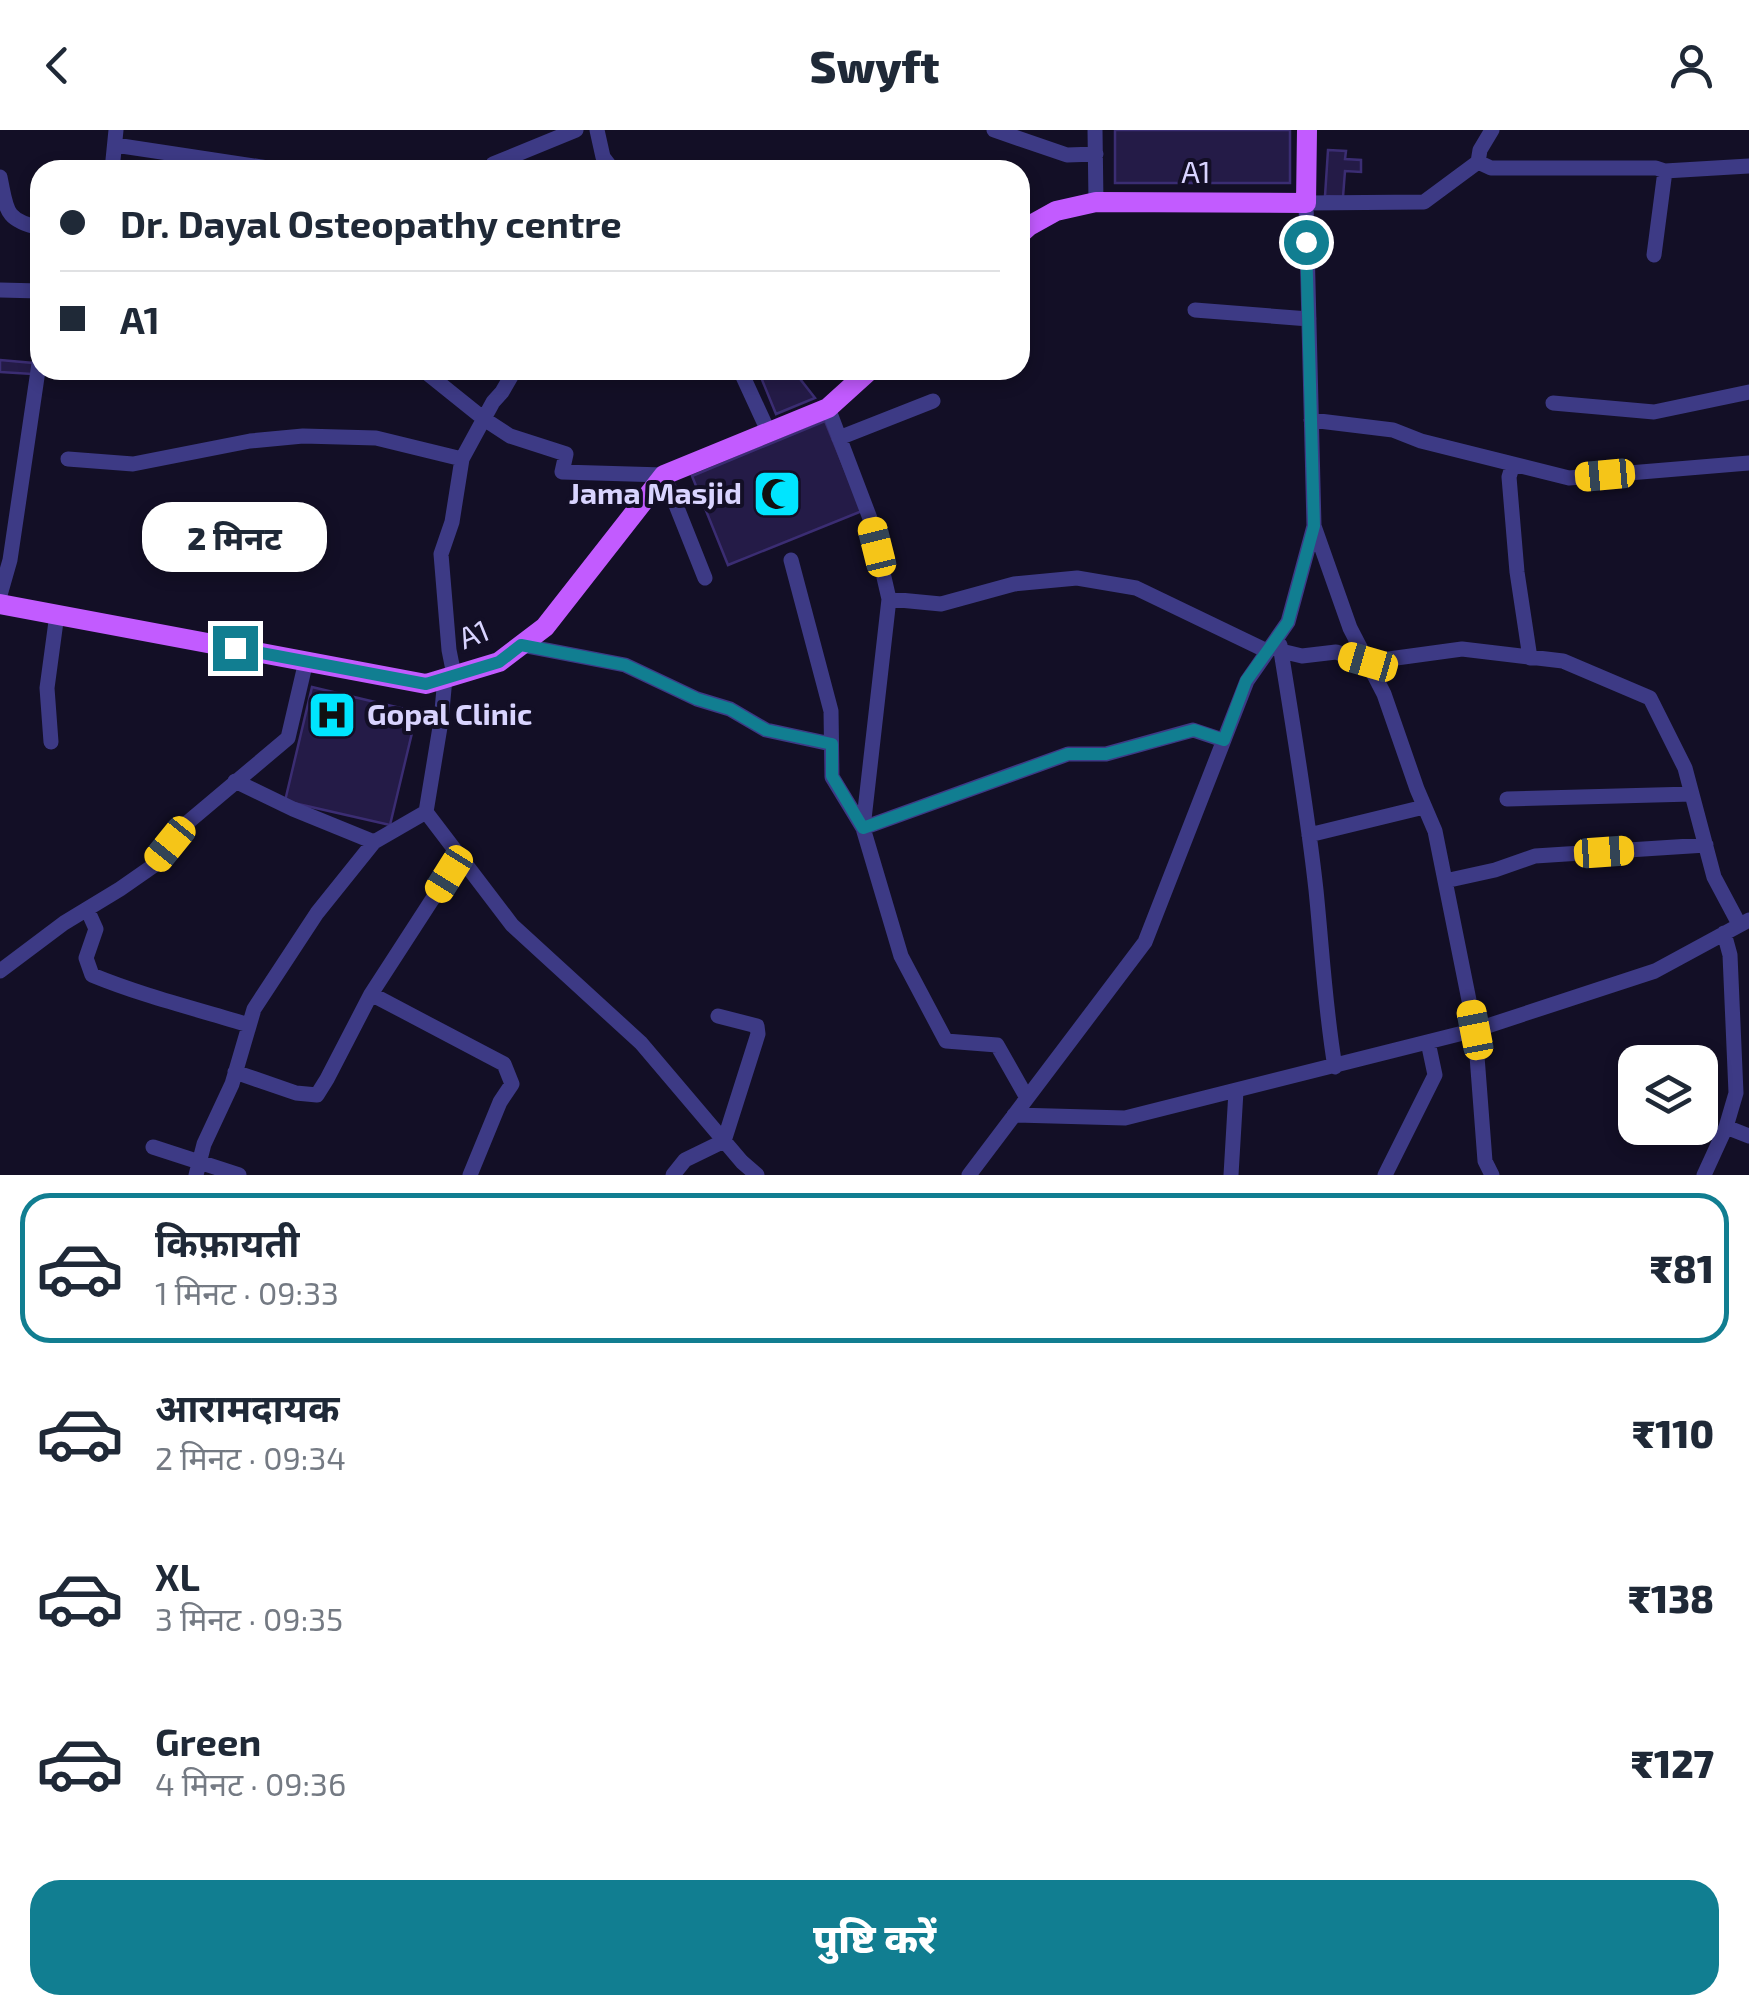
<!DOCTYPE html>
<html lang="hi">
<head>
<meta charset="utf-8">
<style>
	:root { --surface:#fff; --page:#f6f6f7; --text:#1f2937; --muted:#747a83; --line:#e0e1e3; --accent:#117e91 }
	body { margin:0; font-family:"Exo 2","Noto Sans Devanagari",sans-serif; background:var(--page); color:var(--text); height:100vh; display:flex; flex-direction:column; font-size:38px; white-space:nowrap }
	* { box-sizing:border-box; margin:0 }
	p { font-size:32px; color:var(--muted) }
	.icon { flex:none; width:55px; height:55px; fill:none; stroke:currentColor; stroke-width:2; stroke-linecap:round; stroke-linejoin:round }
	.map { position:relative; height:1045px; overflow:hidden }
	.details { display:flex; flex-direction:column; background:var(--surface); flex:1 }
	.details>* { flex:none }
	.banner { position:absolute; left:30px; top:30px; width:1000px; height:220px; border-radius:30px; box-shadow:0 5px 15px #0003; display:grid; align-content:center; height:220px; padding:0 30px; background:var(--surface) }
	.tools { position:absolute; left:1618px; top:915px; display:grid; gap:20px }
	.tools a { display:grid; place-items:center; width:100px; height:100px; border-radius:20px; background:var(--surface); box-shadow:0 5px 15px #0003; font-size:50px }
	.end { position:absolute; width:45px; height:45px; margin:-22px; border:12px solid #117e91; background:#fff; box-shadow:0 0 0 5px #fff }
	.from { border-radius:50% }
	.bubble { position:absolute; height:70px; border-radius:30px; background:var(--surface); box-shadow:0 5px 15px #0003; font-size:32px; font-weight:800; line-height:70px; text-align:center }
	.car { position:absolute; width:30px; height:60px; margin:-30px -15px; border-radius:12px; box-shadow:0 0 8px 2px #0007; background:linear-gradient(#f5c518 24%,#345 0 40%,#f5c518 0 76%,#345 0 86%,#f5c518 0) }
	.banner b { display:flex; align-items:center; gap:35px; height:95px; font-size:38px }
	.banner b+b { border-top:2px solid var(--line) }
	.banner i { width:25px; height:25px; background:var(--text) }
	ul { padding:18px 0 0; list-style:none }
	li { display:flex; align-items:center; gap:30px; height:150px; margin:0 20px 15px; padding:0 10px; border:5px solid transparent; border-radius:30px }
	li div { flex:1 }
	li b { display:block; font-size:38px }
	li em { font-style:normal; font-weight:800 }
	li.active { border-color:var(--accent) }
	li>.icon { width:90px; height:90px; stroke-width:1.5 }
	.button { display:flex; gap:20px; margin-top:auto; padding:20px 30px }
	.button a { flex:1; height:115px; border-radius:30px; background:var(--accent); color:#fff; font-size:40px; font-weight:800; line-height:115px; text-align:center }
	header { display:flex; justify-content:space-between; align-items:center; height:130px; padding:0 30px; background:var(--surface); font-size:45px; font-weight:800 }
	.map>svg:first-child { display:block }
	.building { fill:#241b47; stroke:#3b2d73; stroke-width:2.5 }
	.lines { fill:none; stroke-linecap:round; stroke-linejoin:round }
	.minor { stroke:#3d3a85; stroke-width:15 }
	.major { stroke:#c25bff; stroke-width:20 }
	.route { stroke:#117e91; stroke-width:12 }
	.labels { text-anchor:middle; stroke-width:8; stroke-linejoin:round; paint-order:stroke }
	.street-label { font-size:30px; fill:#d9d4ff; stroke:#130f26 }
	.poi-label { font-size:30px; font-weight:bold; fill:#d9d4ff; stroke:#130f26; text-anchor:end }
</style>
</head>
<body>
<header><svg class="icon" aria-label="back" viewBox="0 0 24 24"><path d="M15 5l-7 7 7 7"/></svg>Swyft<svg class="icon" aria-label="person" viewBox="0 0 24 24"><circle cx="12" cy="8" r="4"/><path d="M4 21q1-7 8-7t8 7"/></svg></header>
<div class="map">
<svg width="1749" height="1045" viewBox="0 0 1749 1045">
	<rect width="100%" height="100%" fill="#130f26"/>
	<path class="building" d="M 1115,0 L 1290,0 L 1290,53 L 1115,53 Z
		M 1328,20 L 1346,21 L 1345,29 L 1361,30 L 1361,42 L 1345,41 L 1343,67 L 1325,66 Z
		M 0,230 L 33,233 L 32,244 L 0,242 Z
		M 758,240 L 793,240 L 815,268 L 776,284 Z
		M 825,291 L 862,381 L 728,435 L 692,346 Z
		M 312,557 L 417,582 L 390,695 L 285,671 Z"/>
	<g class="lines">
		<path class="minor" d="M 597,0 L 603,27 L 613,40
			M 994,0 L 1067,25 L 1096,24
			M 1095,0 L 1096,72
			M 115,15 L 281,40
			M 1478,32 L 1491,38 L 1656,38 L 1665,41 L 1749,36
			M 112,40 L 116,0
			M 491,40 L 493,34 L 576,0
			M 0,47 C 7,80 4,90 40,98
			M 1654,125 L 1665,41
			M 0,160 L 40,161
			M 1195,180 L 1309,189
			M 423,240 L 484,289 L 510,306 L 566,324 L 562,342 L 664,345 L 705,448
			M 740,240 L 769,303
			M 1553,273 L 1654,282 L 1749,262
			M 828,278 L 871,391 L 889,469 L 863,698 L 901,826 L 946,911 L 997,915 L 1027,968
			M 1311,290 L 1393,300 L 1421,311 L 1569,348 L 1749,333
			M 839,308 L 933,271
			M 68,329 L 133,334 L 250,311 L 303,306 L 376,308 L 462,329
			M 1513,334 L 1509,347 L 1517,442 L 1530,528
			M 1314,396 L 1350,498 L 1384,564 L 1417,659 L 1435,701 L 1475,900 L 1485,1031 L 1492,1045
			M 791,430 L 831,581 L 832,647 L 863,698 L 1068,624 L 1106,624 L 1193,600 L 1223,610
			M 0,465 L 10,430 L 40,227
			M 889,469 L 941,474 L 1014,454 L 1077,448 L 1136,458 L 1267,521
			M 521,515 L 625,535 L 697,569 L 730,579 L 766,600 L 831,614
			M 1280,515 C 1293,596 1307,678 1316,760 C 1322,819 1325,878 1335,937
			M 1281,521 L 1302,526 L 1336,522 L 1367,532 L 1462,519 L 1563,531 L 1650,568 L 1685,638 L 1714,747 L 1739,794
			M 454,545 L 449,520 L 441,424 L 452,392 L 462,329 L 493,272 L 502,262 L 513,243 L 511,240
			M 445,548 L 441,591 L 426,682 L 512,795 L 641,913 L 742,1032 L 757,1045
			M 51,612 L 47,558 L 57,484
			M 235,651 L 293,679 L 374,712 L 426,682
			M 1507,669 L 1692,664
			M 1309,705 L 1424,677
			M 1445,751 L 1495,740 L 1535,726 L 1706,715
			M 87,779 L 96,799 L 86,828 L 92,845 C 143,866 197,879 249,895
			M 0,841 L 64,793 L 120,759 L 153,736 L 187,693 L 288,608 L 306,531
			M 371,864 L 504,934 L 512,954 L 500,972 L 470,1045
			M 235,942 L 296,963 L 317,965 L 327,949 L 371,864 L 461,725
			M 1014,985 L 1125,988 L 1475,900 L 1655,841 L 1749,790
			M 1726,997 L 1749,1006
			M 153,1017 L 239,1045
			M 196,1045 L 204,1014 L 232,954 L 254,879 L 317,783 L 374,712
			M 673,1045 L 685,1030 L 724,1011 L 758,904 L 757,896 L 718,886
			M 969,1045 L 1145,812 L 1247,551 L 1288,492 L 1314,396 L 1306,73 L 1424,72 L 1478,32 L 1480,20 L 1492,0
			M 1231,1045 L 1236,961
			M 1385,1045 L 1435,945 L 1428,912
			M 1704,1045 L 1726,997 L 1736,963 L 1730,825 L 1724,803"/>
		<path class="major" d="M 1020,104 L 1029,96 L 1056,81 L 1096,72 L 1306,73 L 1307,0
			M 0,474 L 426,554 L 499,532 L 545,497 L 664,345 L 828,278 L 870,240"/>
	</g>
	<g class="lines">
		<path class="route" d="M 235,518 L 426,554 L 499,532 L 521,515 L 625,535 L 697,569 L 730,579 L 766,600 L 832,614 L 832,646 L 863,698 L 1068,624 L 1106,624 L 1194,600 L 1224,610 L 1246,551 L 1288,492 L 1314,396 L 1306,112"/>
	</g>
	<defs>
		<g id="mosque-square" transform="scale(2.5)"><rect x="-9" y="-9" width="18" height="18" rx="4" fill="#00e5ff" stroke="#130f26"/><path d="M3.5-4.9A6 6 0 1 0 3.5 4.9A5 5 0 1 1 3.5-4.9Z" fill="#111"/></g>
		<g id="hospital-square" transform="scale(2.5)"><rect x="-9" y="-9" width="18" height="18" rx="4" fill="#00e5ff" stroke="#130f26"/><path d="M-5-5h3v3.5h4V-5h3V5h-3V1.5h-4V5h-3Z" fill="#111"/></g>
	</defs>
	<g fill-rule="evenodd">
		<use href="#mosque-square" x="777" y="364"/>
		<use href="#hospital-square" x="332" y="585"/>
	</g>
	<g class="labels">
		<g class="street-label">
			<text x="1196" y="53">A1</text>
			<text transform="translate(474 505) rotate(-22)" y="10">A1</text>
		</g>
		<g class="poi-label">
			<text x="742" y="374">Jama Masjid</text>
			<text x="367" y="595" text-anchor="start">Gopal Clinic</text>
		</g>
	</g>
</svg>
<div class="tools">
<a><svg class="icon" aria-label="layers" viewBox="0 0 24 24"><path d="M12 4l9 5-9 5-9-5zM3 14l9 5 9-5"/></svg></a>
</div>
<i class="end from" style="left:1306px;top:112px"></i>
<i class="end" style="left:235px;top:518px"></i>
<div class="bubble" style="left:142px;top:372px;width:185px">2 मिनट</div>
<i class="car" style="left:1605px;top:345px;rotate:265deg"></i>
<i class="car" style="left:877px;top:417px;rotate:346deg"></i>
<i class="car" style="left:1368px;top:532px;rotate:286deg"></i>
<i class="car" style="left:170px;top:714px;rotate:219deg"></i>
<i class="car" style="left:1604px;top:722px;rotate:86deg"></i>
<i class="car" style="left:449px;top:744px;rotate:212deg"></i>
<i class="car" style="left:1475px;top:900px;rotate:349deg"></i>
<div class="banner">
<b><i class="from"></i>Dr. Dayal Osteopathy centre</b>
<b><i></i>A1</b>
</div>
</div>
<section class="details">
<ul>
<li class="active"><svg class="icon" aria-label="car" viewBox="0 0 24 24"><path d="M5 17H2v-5l4-1 3-4h7l3 4 3 1v5h-3M9 17h6M6 11h13"/><circle cx="7" cy="17" r="2"/><circle cx="17" cy="17" r="2"/></svg><div><b>किफ़ायती</b><p>1 मिनट · 09:33</p></div><em>₹81</em></li>
<li><svg class="icon" aria-label="car" viewBox="0 0 24 24"><path d="M5 17H2v-5l4-1 3-4h7l3 4 3 1v5h-3M9 17h6M6 11h13"/><circle cx="7" cy="17" r="2"/><circle cx="17" cy="17" r="2"/></svg><div><b>आरामदायक</b><p>2 मिनट · 09:34</p></div><em>₹110</em></li>
<li><svg class="icon" aria-label="car" viewBox="0 0 24 24"><path d="M5 17H2v-5l4-1 3-4h7l3 4 3 1v5h-3M9 17h6M6 11h13"/><circle cx="7" cy="17" r="2"/><circle cx="17" cy="17" r="2"/></svg><div><b>XL</b><p>3 मिनट · 09:35</p></div><em>₹138</em></li>
<li><svg class="icon" aria-label="car" viewBox="0 0 24 24"><path d="M5 17H2v-5l4-1 3-4h7l3 4 3 1v5h-3M9 17h6M6 11h13"/><circle cx="7" cy="17" r="2"/><circle cx="17" cy="17" r="2"/></svg><div><b>Green</b><p>4 मिनट · 09:36</p></div><em>₹127</em></li>
</ul>
<div class="button"><a>पुष्टि करें</a></div>
</section>
</body>
</html>
